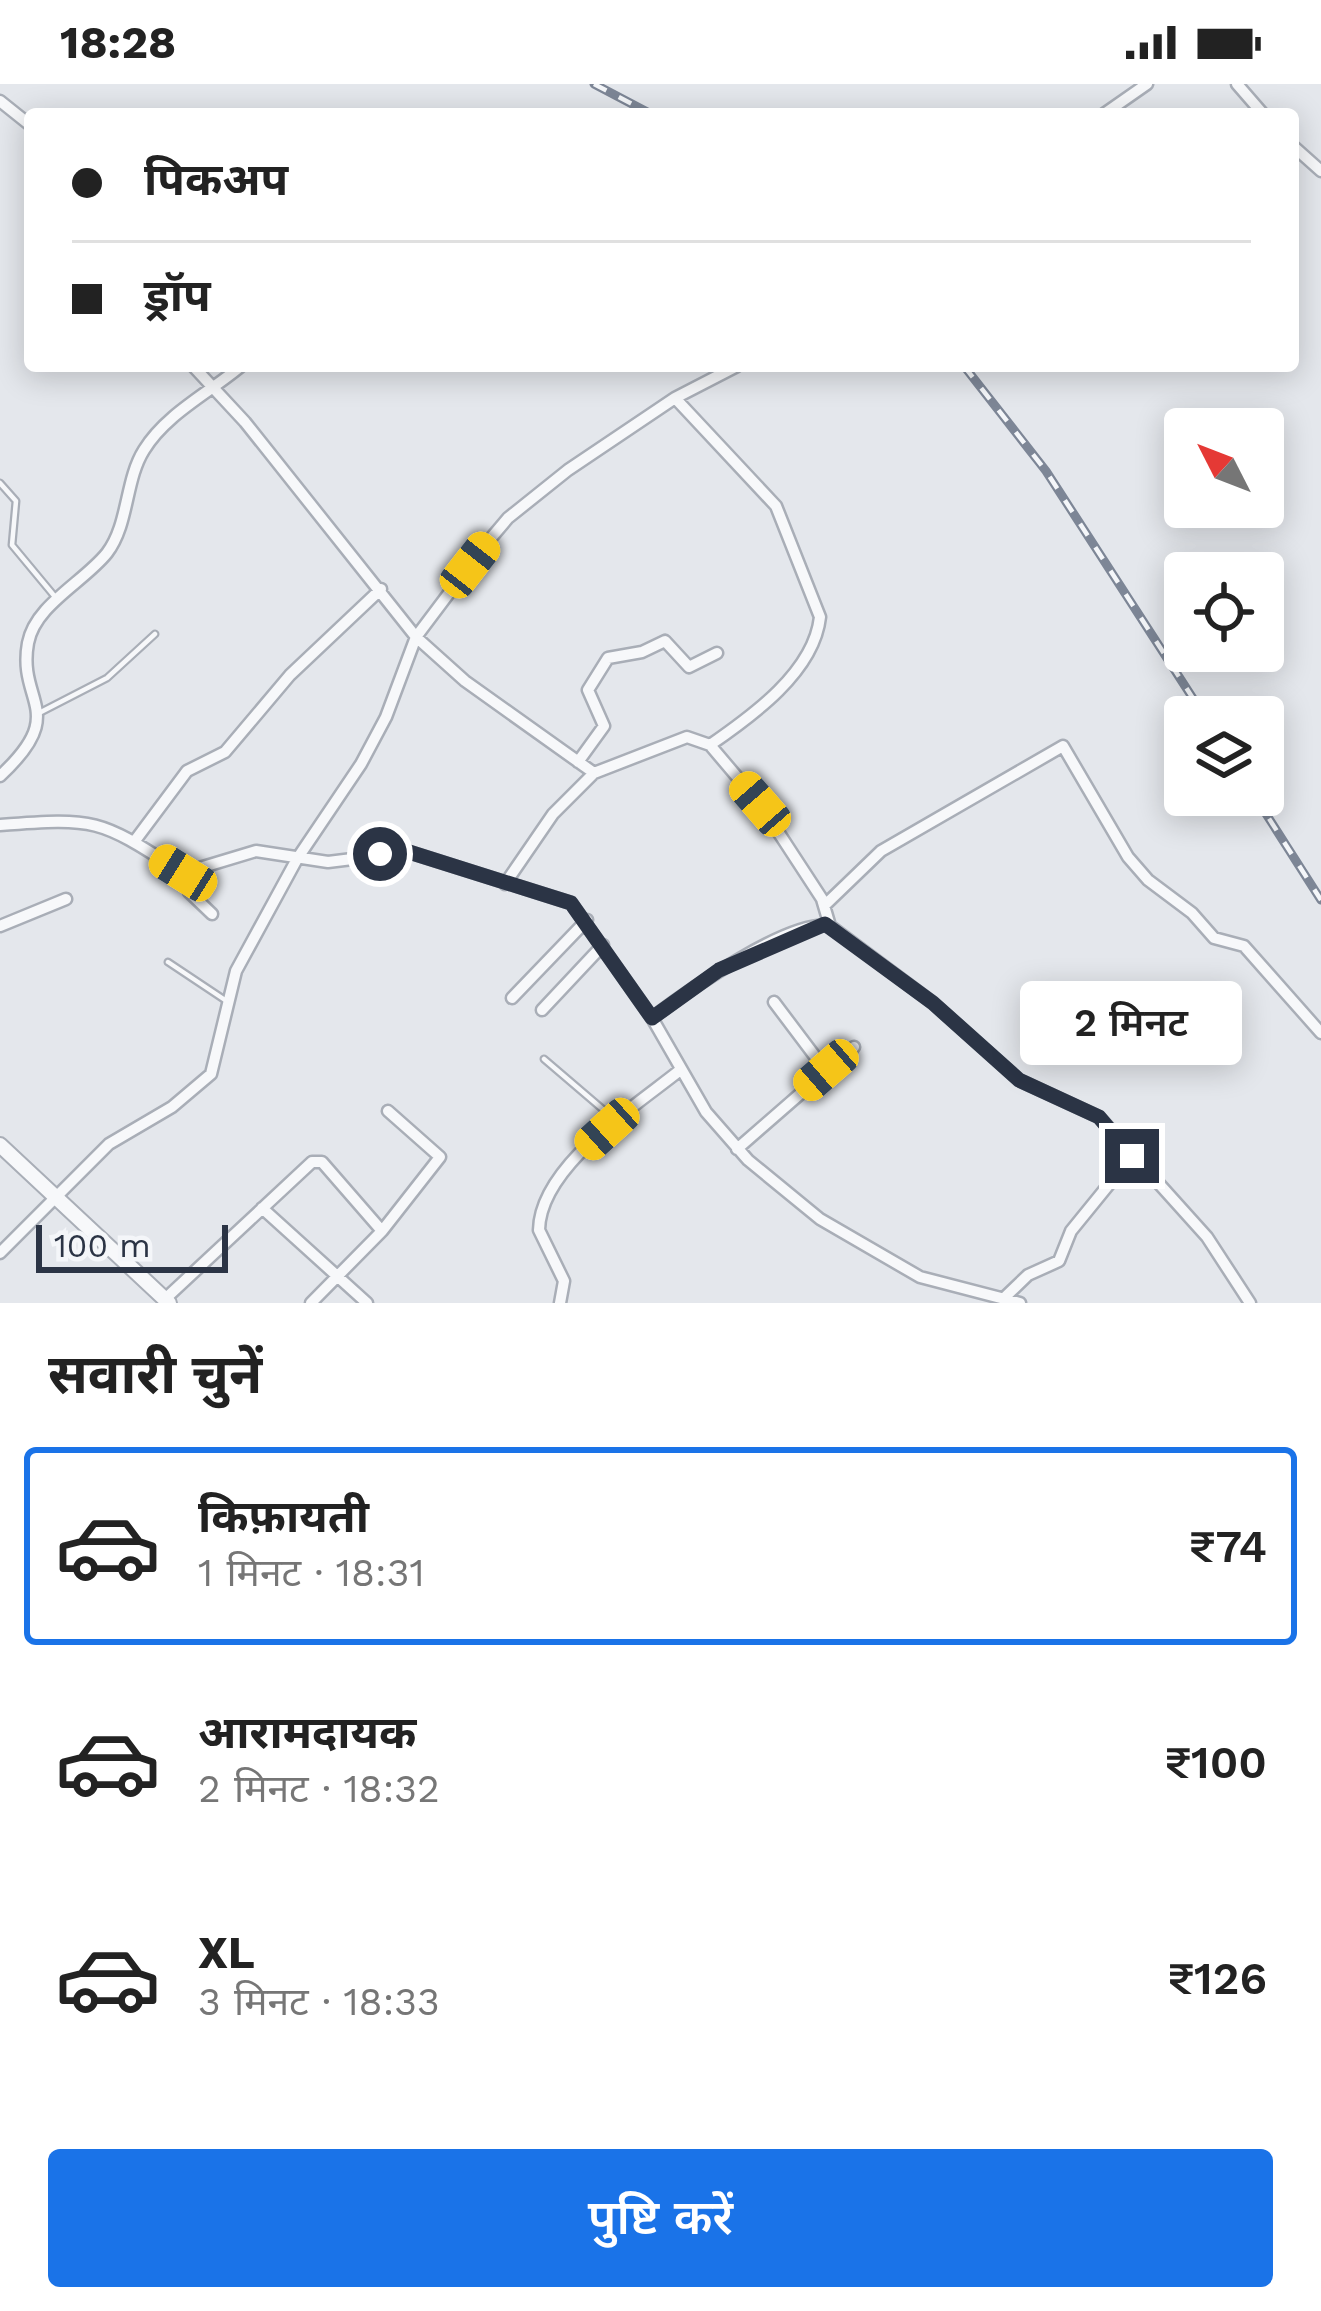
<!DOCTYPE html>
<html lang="hi">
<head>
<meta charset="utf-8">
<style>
	:root { --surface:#fff; --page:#f2f2f2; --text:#222; --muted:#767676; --line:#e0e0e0; --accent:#1a73e8 }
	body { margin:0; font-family:"Work Sans","Noto Sans Devanagari",sans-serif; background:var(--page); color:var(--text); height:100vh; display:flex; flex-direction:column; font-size:45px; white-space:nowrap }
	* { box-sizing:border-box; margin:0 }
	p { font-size:39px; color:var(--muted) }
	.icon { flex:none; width:66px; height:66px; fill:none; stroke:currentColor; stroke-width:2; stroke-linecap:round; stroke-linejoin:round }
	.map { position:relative; height:1219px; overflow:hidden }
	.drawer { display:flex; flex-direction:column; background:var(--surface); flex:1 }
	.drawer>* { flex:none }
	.banner { position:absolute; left:24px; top:24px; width:1275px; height:264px; border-radius:12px; box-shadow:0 6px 30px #0003; display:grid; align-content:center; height:264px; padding:0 48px; background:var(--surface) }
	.needle { width:78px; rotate:312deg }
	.tools { position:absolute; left:1164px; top:324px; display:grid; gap:24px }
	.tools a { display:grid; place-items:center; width:120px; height:120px; border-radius:12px; background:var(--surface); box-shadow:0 6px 30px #0003; font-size:60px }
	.scale { position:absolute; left:36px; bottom:30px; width:192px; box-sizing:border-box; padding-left:12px; border:6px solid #2b3445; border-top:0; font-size:33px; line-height:42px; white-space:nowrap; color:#2b3445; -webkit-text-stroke:9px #f4f6f9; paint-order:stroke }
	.end { position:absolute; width:54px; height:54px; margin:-27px; border:15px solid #2b3445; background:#fff; box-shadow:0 0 0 6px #fff }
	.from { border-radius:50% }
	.bubble { position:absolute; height:84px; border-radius:12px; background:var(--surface); box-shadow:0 6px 30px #0003; font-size:39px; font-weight:600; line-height:84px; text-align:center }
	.car { position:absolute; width:36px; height:72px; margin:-36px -18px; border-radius:15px; box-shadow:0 0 9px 3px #0007; background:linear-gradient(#f5c518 24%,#345 0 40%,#f5c518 0 76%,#345 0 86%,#f5c518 0) }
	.banner b { display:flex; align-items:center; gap:42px; height:114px; font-size:45px }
	.banner b+b { border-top:3px solid var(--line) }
	.banner i { width:30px; height:30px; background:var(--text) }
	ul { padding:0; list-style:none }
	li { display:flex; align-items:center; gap:36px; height:198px; margin:0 24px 18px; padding:0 24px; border:6px solid transparent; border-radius:12px }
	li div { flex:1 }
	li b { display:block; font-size:45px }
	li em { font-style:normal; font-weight:600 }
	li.on { border-color:var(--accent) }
	li>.icon { width:108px; height:108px; stroke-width:1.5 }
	h2 { padding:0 48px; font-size:54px; line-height:144px }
	.button { display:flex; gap:24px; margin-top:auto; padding:24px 48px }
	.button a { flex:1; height:138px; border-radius:12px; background:var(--accent); color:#fff; font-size:48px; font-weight:600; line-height:138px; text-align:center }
	.status { display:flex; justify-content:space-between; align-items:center; height:84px; padding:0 60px; background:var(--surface); direction:ltr }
	.status svg { height:33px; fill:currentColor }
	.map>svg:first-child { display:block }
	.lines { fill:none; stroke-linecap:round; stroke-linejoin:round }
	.service-casing { stroke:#a9aeb7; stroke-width:9 }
	.minor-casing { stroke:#a9aeb7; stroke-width:15 }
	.tertiary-casing { stroke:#a9aeb7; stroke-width:18 }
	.service { stroke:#f7f8fa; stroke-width:4.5 }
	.minor { stroke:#f7f8fa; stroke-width:10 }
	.tertiary { stroke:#f7f8fa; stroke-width:14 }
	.rail-casing { stroke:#7d8696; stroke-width:9 }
	.rail { stroke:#f4f6f9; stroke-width:4.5; stroke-dasharray:14; stroke-linecap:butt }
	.route { stroke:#2b3445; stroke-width:15 }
</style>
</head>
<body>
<div class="status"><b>18:28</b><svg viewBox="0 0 49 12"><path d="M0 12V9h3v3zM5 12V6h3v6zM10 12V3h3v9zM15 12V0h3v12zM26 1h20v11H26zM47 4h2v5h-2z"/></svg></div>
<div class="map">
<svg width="1321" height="1219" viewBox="0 0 1321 1219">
	<rect width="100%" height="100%" fill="#e4e7ec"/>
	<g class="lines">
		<g class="service-casing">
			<path id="service" d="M 0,399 L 16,417 L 12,461 L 56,514
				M 41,628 L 107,594 L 155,550
				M 168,878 L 228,918
				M 544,975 L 613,1034"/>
		</g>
		<g class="minor-casing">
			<path id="minor" d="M 1237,0 L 1263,30
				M 0,17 L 30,41
				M 1104,30 L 1147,0
				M 1293,62 L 1321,87
				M 193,282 L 245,338 L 416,553 L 465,597 L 594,689
				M 675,314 L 776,422 L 820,533 C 814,588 752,632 710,661
				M 578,678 L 604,642 L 588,606 L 608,574 L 642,568 L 665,557 L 689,583 L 717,569
				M 0,692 C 70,627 17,619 28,559 C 35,521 84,498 107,469 C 129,440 125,396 144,366 C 166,330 209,309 241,282
				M 0,741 C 99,733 100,736 183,789 L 256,767 L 328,778 L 409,768 L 571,819 L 652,934 L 706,1028 L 748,1076 L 820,1135 L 920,1193 L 1020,1219
				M 134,758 L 187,687 L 225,668 L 290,591 L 381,505
				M 183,789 L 189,808 L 212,830
				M 505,800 L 553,730 L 594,689 L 687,653 L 710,661 L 760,720 L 822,815 L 830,842
				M 825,821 L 881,767 L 1063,662 L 1128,773 L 1148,796 L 1192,829 L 1214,854 L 1244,862 L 1321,949
				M 0,842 L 66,815
				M 512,914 L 587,836
				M 774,918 L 826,987
				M 542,926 L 603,861
				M 652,934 C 686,908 789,835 830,842 L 933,919 L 1019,996 L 1099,1033 L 1207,1153 L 1250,1219
				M 737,1065 L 854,963
				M 262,1124 L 367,1219
				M 0,1169 L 109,1060 L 172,1023 L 211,990 L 236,887 L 297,775 L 361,680 L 386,633 L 416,553 L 486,460 L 508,434 L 568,386 L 675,314 L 737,282
				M 1004,1214 L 1028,1191 L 1059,1177 L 1071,1147 L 1132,1072
				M 164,1216 L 312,1078 L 322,1078 L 382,1147
				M 311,1219 L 382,1147 L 440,1073 L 388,1027
				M 560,1219 L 564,1197 L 539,1146 C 540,1083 634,1023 679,987"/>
		</g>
		<g class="tertiary-casing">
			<path id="tertiary" d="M 0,1061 L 169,1219"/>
		</g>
		<use href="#service" class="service"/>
		<use href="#minor" class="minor"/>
		<use href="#tertiary" class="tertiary"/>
		<g class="rail-casing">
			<path id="rail" d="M 594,0 L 651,30
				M 964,282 L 1046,387 L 1205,633
				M 1254,711 L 1321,816"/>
		</g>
		<use href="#rail" class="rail"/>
	</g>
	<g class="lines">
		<path class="route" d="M 380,770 L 409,768 L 571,819 L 652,934 L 719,886 L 825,840 L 933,919 L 1019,996 L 1099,1033 L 1132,1072"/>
	</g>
</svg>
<div class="tools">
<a><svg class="needle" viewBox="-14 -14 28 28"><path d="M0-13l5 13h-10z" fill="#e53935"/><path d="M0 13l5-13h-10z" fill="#767676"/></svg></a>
<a><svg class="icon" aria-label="locate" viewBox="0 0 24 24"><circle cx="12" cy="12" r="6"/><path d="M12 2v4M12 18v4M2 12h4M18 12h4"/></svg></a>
<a><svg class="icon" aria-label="layers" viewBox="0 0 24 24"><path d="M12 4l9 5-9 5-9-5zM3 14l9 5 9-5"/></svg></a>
</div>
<div class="scale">100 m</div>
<i class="end from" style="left:380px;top:770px"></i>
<i class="end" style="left:1132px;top:1072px"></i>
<div class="bubble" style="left:1020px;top:897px;width:222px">2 मिनट</div>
<i class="car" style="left:470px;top:481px;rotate:38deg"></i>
<i class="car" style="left:760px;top:720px;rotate:319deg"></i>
<i class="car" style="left:183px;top:789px;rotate:302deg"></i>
<i class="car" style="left:826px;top:986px;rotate:229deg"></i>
<i class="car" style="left:607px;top:1045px;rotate:228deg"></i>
<div class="banner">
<b><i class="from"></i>पिकअप</b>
<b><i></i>ड्रॉप</b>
</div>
</div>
<section class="drawer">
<h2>सवारी चुनें</h2>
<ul>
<li class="on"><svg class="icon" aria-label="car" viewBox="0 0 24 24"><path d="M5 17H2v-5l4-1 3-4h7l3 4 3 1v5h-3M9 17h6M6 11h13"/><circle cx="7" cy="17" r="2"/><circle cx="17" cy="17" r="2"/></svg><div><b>किफ़ायती</b><p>1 मिनट · 18:31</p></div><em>₹74</em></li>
<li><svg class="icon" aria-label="car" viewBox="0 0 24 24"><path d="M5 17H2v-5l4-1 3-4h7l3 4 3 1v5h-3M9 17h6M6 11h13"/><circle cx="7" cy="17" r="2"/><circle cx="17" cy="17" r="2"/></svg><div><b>आरामदायक</b><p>2 मिनट · 18:32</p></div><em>₹100</em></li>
<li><svg class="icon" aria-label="car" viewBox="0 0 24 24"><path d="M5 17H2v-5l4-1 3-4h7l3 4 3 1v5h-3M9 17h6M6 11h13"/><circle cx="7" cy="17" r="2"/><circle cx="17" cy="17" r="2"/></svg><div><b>XL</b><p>3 मिनट · 18:33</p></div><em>₹126</em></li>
</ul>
<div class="button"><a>पुष्टि करें</a></div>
</section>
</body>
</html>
